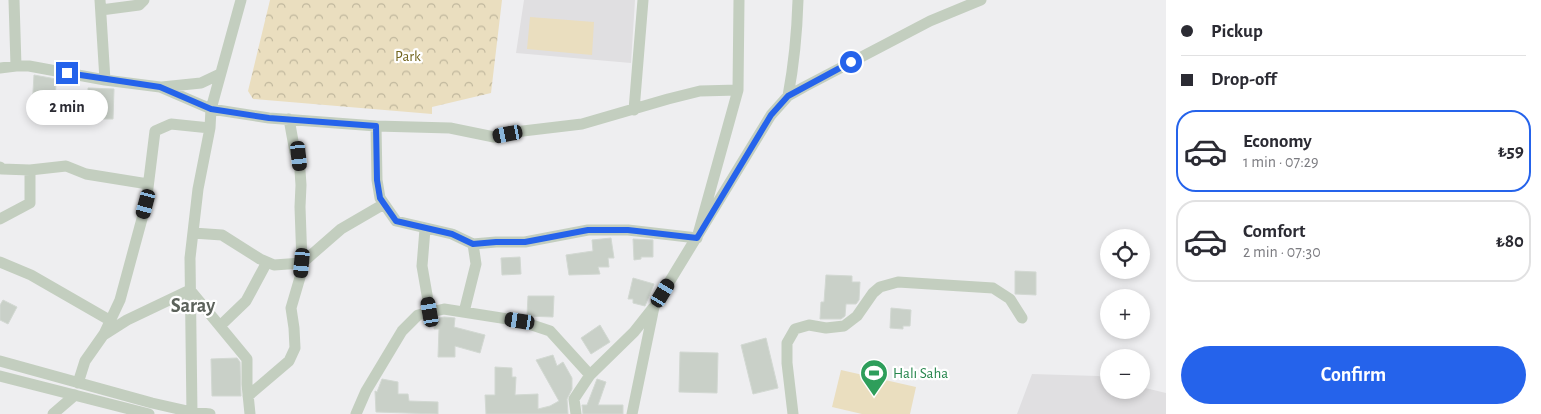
<!DOCTYPE html>
<html lang="en">
<head>
<meta charset="utf-8">
<style>
	:root { --surface:#fff; --page:#f7f7f7; --text:#2b2b33; --muted:#7c7c81; --line:#e1e1e2; --accent:#2563eb }
	body { margin:0; font-family:"Alegreya Sans",sans-serif; background:var(--page); color:var(--text); height:100vh; display:flex; flex-direction:column; font-size:19px; white-space:nowrap }
	* { box-sizing:border-box; margin:0 }
	p { font-size:16px; color:var(--muted) }
	.icon { flex:none; width:28px; height:28px; fill:none; stroke:currentColor; stroke-width:2; stroke-linecap:round; stroke-linejoin:round }
	.map { position:relative; flex:1; overflow:hidden }
	.details { display:flex; flex-direction:column; background:var(--surface); width:375px }
	.details>* { flex:none }
	.guide { display:grid; align-content:center; height:110px; padding:0 15px; background:var(--surface) }
	.controls { position:absolute; left:1100px; top:229px; display:grid; gap:10px }
	.controls a { display:grid; place-items:center; width:50px; height:50px; border-radius:50%; background:var(--surface); box-shadow:0 2px 8px #0003; font-size:25px }
	.end { position:absolute; width:22px; height:22px; margin:-11px; border:6px solid #2563eb; background:#fff; box-shadow:0 0 0 2px #fff }
	.from { border-radius:50% }
	.bubble { position:absolute; height:35px; border-radius:18px; background:var(--surface); box-shadow:0 2px 8px #0003; font-size:16px; font-weight:700; line-height:35px; text-align:center }
	.car { position:absolute; width:15px; height:30px; margin:-15px -8px; border-radius:6px; box-shadow:0 0 4px 1px #0007; background:linear-gradient(#222 24%,#8ab4d8 0 40%,#222 0 76%,#8ab4d8 0 86%,#222 0) }
	.guide b { display:flex; align-items:center; gap:18px; height:48px; font-size:19px }
	.guide b+b { border-top:1px solid var(--line) }
	.guide i { width:12px; height:12px; background:var(--text) }
	ul { padding:0; list-style:none }
	li { display:flex; align-items:center; gap:15px; height:82px; margin:0 10px 8px; padding:0 5px; border:2px solid var(--line); border-radius:20px }
	li div { flex:1 }
	li b { display:block; font-size:19px }
	li em { font-style:normal; font-weight:700 }
	li.selected { border-color:var(--accent) }
	li>.icon { width:45px; height:45px; stroke-width:1.5 }
	.button { display:flex; gap:10px; margin-top:auto; padding:10px 15px }
	.button a { flex:1; height:58px; border-radius:30px; background:var(--accent); color:#fff; font-size:20px; font-weight:700; line-height:58px; text-align:center }
	main { display:flex; flex:1; min-height:0 }
	.map>svg:first-child { display:block }
	.education { fill:#e0dfe1 }
	.park { fill:url(#park-crowns) }
	.garden { fill:#eadebf }
	.building { fill:#c9d0c8; stroke:#d2d8d2 }
	.lines { fill:none; stroke-linecap:round; stroke-linejoin:round }
	.minor { stroke:#c3cebf; stroke-width:11 }
	.route { stroke:#2563eb; stroke-width:6 }
	.labels { text-anchor:middle; stroke-width:4.5; stroke-linejoin:round; paint-order:stroke }
	.park-label { font-size:15px; fill:#73661f; stroke:#fff }
	.leisure-label { font-size:15px; fill:#27864d; stroke:#fff; text-anchor:start }
	.district-label { font-size:20px; font-weight:bold; fill:#5c625b; stroke:#fff }
</style>
</head>
<body>
<main>
<div class="map">
<svg width="1166" height="414" viewBox="0 0 1166 414">
	<defs>
		<pattern id="park-crowns" width="20" height="18" patternUnits="userSpaceOnUse" patternTransform="scale(1.25)"><rect width="20" height="18" fill="#eadebf"/><path d="M2 6a3 3 0 1 1 6 0M12 15a3 3 0 1 1 6 0" fill="none" stroke="#c0b79d"/></pattern>
	</defs>
	<rect width="100%" height="100%" fill="#eeeef0"/>
	<path class="education" d="M 524,0 L 635,0 L 631,63 L 516,53 Z
		M 1032,374 L 1098,376 L 1109,378 L 1109,390 L 1141,390 L 1141,387 L 1166,393 L 1166,414 L 1017,414 Z"/>
	<path class="park" d="M 270,0 L 502,0 L 491,93 L 432,107 L 432,114 L 253,99 L 248,91 Z"/>
	<path class="garden" d="M 530,17 L 594,22 L 592,55 L 527,49 Z
		M 841,370 L 916,387 L 910,414 L 862,414 L 832,407 Z"/>
	<path class="building" d="M 34,75 L 56,79 L 55,110 L 32,109 Z
		M 88,88 L 114,89 L 113,119 L 83,119 L 83,109 L 88,109 Z
		M 611,238 L 614,258 L 608,258 L 609,267 L 598,267 L 600,274 L 569,275 L 566,255 L 593,251 L 592,240 Z
		M 633,239 L 653,240 L 653,257 L 641,257 L 641,259 L 634,260 Z
		M 520,257 L 521,274 L 502,275 L 501,258 Z
		M 1015,271 L 1036,272 L 1036,295 L 1015,294 Z
		M 826,275 L 852,276 L 852,282 L 860,282 L 859,300 L 856,304 L 846,304 L 845,316 L 841,319 L 820,319 L 821,302 L 824,302 Z
		M 633,278 L 654,284 L 645,306 L 633,303 L 633,299 L 628,299 Z
		M 528,296 L 554,296 L 553,317 L 527,316 Z
		M 3,300 L 17,307 L 8,324 L 0,320 L 0,305 Z
		M 891,308 L 911,310 L 910,326 L 903,326 L 903,329 L 890,328 Z
		M 444,317 L 455,318 L 454,327 L 485,335 L 480,353 L 455,346 L 455,357 L 438,357 L 439,329 L 434,329 L 435,319 Z
		M 600,325 L 610,342 L 591,354 L 581,338 Z
		M 766,338 L 778,388 L 753,394 L 741,345 Z
		M 680,352 L 718,353 L 717,393 L 679,392 Z
		M 553,355 L 557,366 L 563,362 L 572,378 L 572,389 L 567,399 L 568,414 L 486,414 L 485,395 L 495,395 L 495,367 L 512,368 L 512,377 L 516,377 L 515,395 L 538,394 L 538,409 L 550,406 L 559,401 L 536,360 Z
		M 237,358 L 240,362 L 241,396 L 212,396 L 211,359 Z
		M 382,379 L 398,382 L 398,394 L 408,394 L 409,401 L 438,402 L 438,414 L 376,412 L 375,391 L 377,392 Z
		M 597,379 L 606,382 L 598,405 L 623,405 L 623,414 L 583,414 L 582,405 L 587,405 Z"/>
	<g class="lines">
		<path class="minor" d="M 14,0 L 16,66
			M 100,0 L 105,80
			M 101,10 L 139,5 L 144,0
			M 0,68 L 16,66 L 29,66 L 105,80 L 160,87 L 211,109 L 269,118 L 376,126 L 450,128 L 494,137 L 523,131 L 582,124 L 668,99 L 700,91 L 738,90
			M 162,87 L 201,83 L 220,74
			M 788,96 C 794,64 797,33 798,0
			M 634,110 L 643,0
			M 376,126 L 377,180 L 380,198 L 396,221 L 452,234 L 473,244 L 496,242 L 525,242 L 588,230 L 628,230 L 697,238 L 738,90 L 739,0
			M 0,167 L 2,169 L 30,170 L 66,166 L 86,174 L 148,184
			M 0,219 L 30,203 L 30,170
			M 425,229 L 422,266 L 430,312
			M 193,233 L 222,235 L 260,259 L 274,265 L 302,263 L 341,229 L 384,204
			M 0,262 L 31,275 L 111,321
			M 464,312 L 476,264 L 473,244
			M 220,326 L 246,301 L 267,262
			M 105,334 L 127,320 L 190,290 L 247,359 L 247,384 L 250,414
			M 0,361 L 152,403 L 192,412 L 210,414
			M 0,376 L 149,414
			M 78,383 L 85,361 L 104,334 L 120,300 L 146,204 L 155,131 L 171,124 L 210,128
			M 248,396 L 289,361 L 295,348 L 294,328 L 291,308 L 301,274 L 302,263 L 300,207 L 301,185 L 299,156 L 295,152 L 289,119
			M 53,414 L 75,395
			M 192,414 L 190,258 L 198,189 L 210,128 L 211,109 L 241,0
			M 356,414 L 366,391 L 402,331 L 418,315 L 444,309 L 520,321 L 550,331 L 590,375
			M 576,414 L 574,399 L 590,375 L 634,332 L 653,308
			M 632,414 L 654,307 L 771,115 L 788,96 L 804,87 L 930,21 L 981,0
			M 793,414 L 787,363 L 787,343 L 795,329 L 809,325 L 826,328 L 844,326 L 857,316 L 873,293 L 880,287 L 898,282 L 993,288 L 1010,299 L 1022,318"/>
	</g>
	<g class="lines">
		<path class="route" d="M 67,73 L 160,87 L 211,109 L 269,118 L 376,126 L 377,180 L 380,198 L 396,221 L 452,234 L 473,244 L 496,242 L 525,242 L 588,230 L 628,230 L 697,238 L 771,115 L 788,96 L 851,62"/>
	</g>
	<defs>
		<g id="stadium-pin" transform="scale(1.4375)"><path d="M0 17L-7.5 6A9.5 9.5 0 1 1 7.5 6Z" fill="#2e9e5b" stroke="#fff"/><path d="M0-5a6.5 5 0 1 0 0 10a6.5 5 0 1 0 0-10ZM-3.5-1.8h7v3.6h-7Z" fill="#fff"/></g>
	</defs>
	<g fill-rule="evenodd">
		<use href="#stadium-pin" x="874" y="373"/>
	</g>
	<g class="labels">
		<g class="park-label">
			<text x="408" y="61">Park</text>
		</g>
		<g class="leisure-label">
			<text x="893" y="378">Halı Saha</text>
		</g>
		<g class="district-label">
			<text x="193" y="312">Saray</text>
		</g>
	</g>
</svg>
<div class="controls">
<a><svg class="icon" aria-label="locate" viewBox="0 0 24 24"><circle cx="12" cy="12" r="6"/><path d="M12 2v4M12 18v4M2 12h4M18 12h4"/></svg></a>
<a>+</a>
<a>−</a>
</div>
<i class="end from" style="left:851px;top:62px"></i>
<i class="end" style="left:67px;top:73px"></i>
<div class="bubble" style="left:26px;top:90px;width:82px">2 min</div>
<i class="car" style="left:508px;top:134px;rotate:259deg"></i>
<i class="car" style="left:299px;top:156px;rotate:174deg"></i>
<i class="car" style="left:146px;top:204px;rotate:195deg"></i>
<i class="car" style="left:302px;top:263px;rotate:185deg"></i>
<i class="car" style="left:663px;top:293px;rotate:31deg"></i>
<i class="car" style="left:430px;top:312px;rotate:350deg"></i>
<i class="car" style="left:520px;top:321px;rotate:279deg"></i>
</div>
<section class="details">
<div class="guide">
<b><i class="from"></i>Pickup</b>
<b><i></i>Drop-off</b>
</div>
<ul>
<li class="selected"><svg class="icon" aria-label="car" viewBox="0 0 24 24"><path d="M5 17H2v-5l4-1 3-4h7l3 4 3 1v5h-3M9 17h6M6 11h13"/><circle cx="7" cy="17" r="2"/><circle cx="17" cy="17" r="2"/></svg><div><b>Economy</b><p>1 min · 07:29</p></div><em>₺59</em></li>
<li><svg class="icon" aria-label="car" viewBox="0 0 24 24"><path d="M5 17H2v-5l4-1 3-4h7l3 4 3 1v5h-3M9 17h6M6 11h13"/><circle cx="7" cy="17" r="2"/><circle cx="17" cy="17" r="2"/></svg><div><b>Comfort</b><p>2 min · 07:30</p></div><em>₺80</em></li>
</ul>
<div class="button"><a>Confirm</a></div>
</section>
</main>
</body>
</html>
